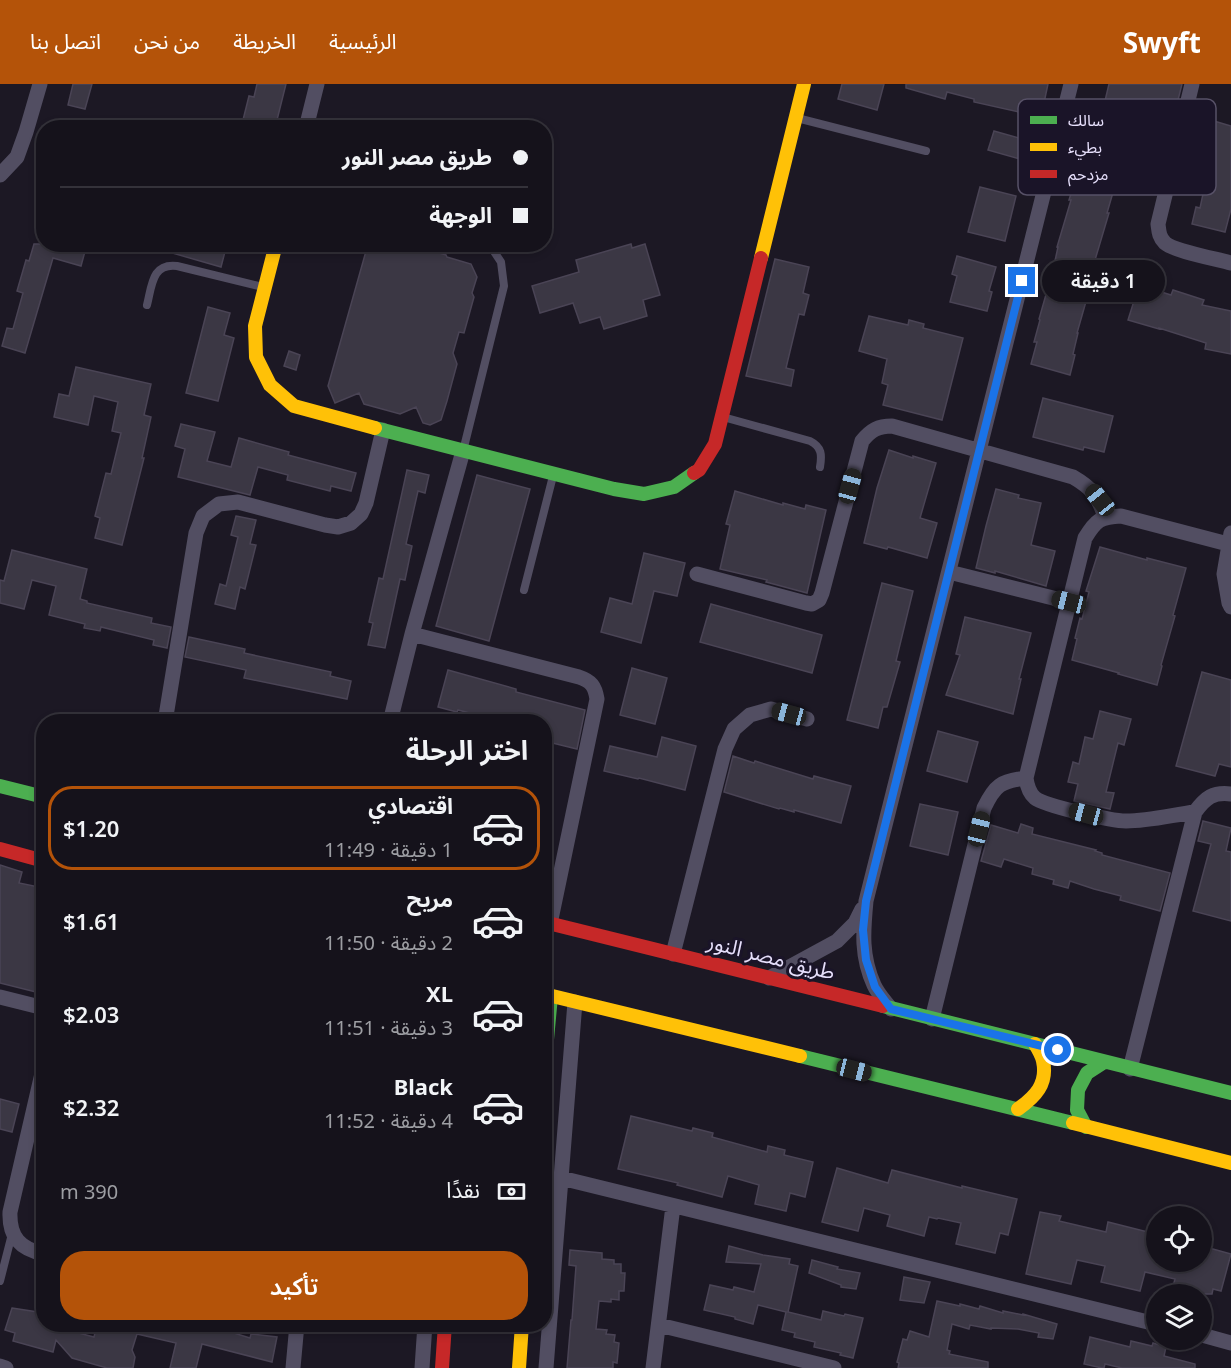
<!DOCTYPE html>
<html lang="ar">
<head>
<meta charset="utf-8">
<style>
	:root { --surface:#15121b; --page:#222028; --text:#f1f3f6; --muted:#9d9ea3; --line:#34323a; --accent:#b45309 }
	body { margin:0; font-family:"Noto Sans","Noto Sans Arabic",sans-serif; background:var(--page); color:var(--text); direction:rtl; height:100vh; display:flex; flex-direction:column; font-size:22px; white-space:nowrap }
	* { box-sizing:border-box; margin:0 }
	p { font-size:20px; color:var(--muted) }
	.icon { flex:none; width:33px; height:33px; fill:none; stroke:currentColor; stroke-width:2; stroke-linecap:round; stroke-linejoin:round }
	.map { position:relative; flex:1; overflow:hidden; direction:ltr }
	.sheet { position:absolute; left:36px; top:630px; width:516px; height:618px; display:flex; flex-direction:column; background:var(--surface); border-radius:24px; box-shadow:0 3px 9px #0003,0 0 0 2px var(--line); direction:rtl }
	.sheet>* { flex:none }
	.top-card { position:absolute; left:36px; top:36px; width:516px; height:132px; border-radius:24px; box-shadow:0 3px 9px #0003,0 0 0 2px var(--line); direction:rtl; display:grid; align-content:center; height:132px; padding:0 24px; background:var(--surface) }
	.controls { position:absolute; left:1146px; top:1122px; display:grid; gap:12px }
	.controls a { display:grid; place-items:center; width:66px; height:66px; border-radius:50%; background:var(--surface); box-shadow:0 3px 9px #0003,0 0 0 2px var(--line); font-size:30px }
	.end { position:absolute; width:27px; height:27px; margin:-14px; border:8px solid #1a73e8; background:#fff; box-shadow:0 0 0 3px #fff }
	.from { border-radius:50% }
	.bubble { position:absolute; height:42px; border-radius:21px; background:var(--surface); box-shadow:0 3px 9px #0003,0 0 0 2px var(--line); font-size:20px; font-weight:600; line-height:42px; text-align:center; direction:rtl }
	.car { position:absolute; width:18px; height:36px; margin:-18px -9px; border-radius:8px; box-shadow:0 0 4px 2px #0007; background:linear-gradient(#222 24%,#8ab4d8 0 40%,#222 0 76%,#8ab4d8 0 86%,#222 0) }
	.top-card b { display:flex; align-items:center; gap:21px; height:57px; font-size:22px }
	.top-card b+b { border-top:2px solid var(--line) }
	.top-card i { width:15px; height:15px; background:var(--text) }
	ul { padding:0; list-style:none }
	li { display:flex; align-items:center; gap:18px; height:84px; margin:0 12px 9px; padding:0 12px; border:3px solid transparent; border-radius:24px }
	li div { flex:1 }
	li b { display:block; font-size:22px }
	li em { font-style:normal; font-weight:600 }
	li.current { border-color:var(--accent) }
	li>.icon { width:54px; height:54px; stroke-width:1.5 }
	h2 { padding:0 24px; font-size:27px; line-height:72px }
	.pay { display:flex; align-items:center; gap:15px; height:66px; padding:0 24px; font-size:22px }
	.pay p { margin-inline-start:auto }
	.button { display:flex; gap:12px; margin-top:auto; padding:12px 24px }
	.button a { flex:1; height:69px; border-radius:24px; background:var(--accent); color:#fff; font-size:24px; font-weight:600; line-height:69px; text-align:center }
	header { display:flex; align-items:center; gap:36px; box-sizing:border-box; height:84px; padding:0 30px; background:var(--accent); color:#fff }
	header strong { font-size:28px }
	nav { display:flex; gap:33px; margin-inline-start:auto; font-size:21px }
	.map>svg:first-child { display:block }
	.building { fill:#3b3744; stroke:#4a4455; stroke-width:1.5 }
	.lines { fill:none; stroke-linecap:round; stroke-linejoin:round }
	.lane { stroke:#524e62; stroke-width:8 }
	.street { stroke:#524e62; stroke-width:15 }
	.fast { stroke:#4caf50; stroke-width:14 }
	.slow { stroke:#ffc107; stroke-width:14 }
	.jam { stroke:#c62828; stroke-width:14 }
	.route { stroke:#1a73e8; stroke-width:8 }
	.labels { text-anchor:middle; stroke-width:6; stroke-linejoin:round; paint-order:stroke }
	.street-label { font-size:21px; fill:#e6dffb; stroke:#1a1428 }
	.key { fill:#1a1428; stroke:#575167; stroke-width:1.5 }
	.key-label { font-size:16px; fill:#e6dffb }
</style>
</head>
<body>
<header>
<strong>Swyft</strong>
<nav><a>الرئيسية</a><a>الخريطة</a><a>من نحن</a><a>اتصل بنا</a></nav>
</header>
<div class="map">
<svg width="1231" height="1284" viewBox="0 0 1231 1284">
	<rect width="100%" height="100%" fill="#1c1824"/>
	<path class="building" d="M 73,0 L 92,0 L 85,25 L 68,21 Z
		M 257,0 L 286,0 L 275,44 L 241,44 L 249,12 L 254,13 Z
		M 842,0 L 884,0 L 877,26 L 838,15 Z
		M 906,0 L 1048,0 L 1041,33 L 974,18 L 974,15 L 947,8 L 945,15 L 906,4 Z
		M 1109,0 L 1182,0 L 1173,36 L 1167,56 L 1144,48 L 1143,55 L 1123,51 L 1124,48 L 1099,42 Z
		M 1214,37 L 1231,42 L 1231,125 L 1225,148 L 1192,140 L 1196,123 L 1200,124 L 1214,59 L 1208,58 Z
		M 994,47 L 1033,58 L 1027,77 L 988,66 Z
		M 1086,69 L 1124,80 L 1119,99 L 1116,98 L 1107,129 L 1109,129 L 1095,176 L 1097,177 L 1091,200 L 1077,249 L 1078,249 L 1073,270 L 1075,271 L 1070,291 L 1031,280 L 1037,258 L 1034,258 L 1040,236 L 1039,235 L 1053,186 L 1058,163 L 1057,163 L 1071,116 L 1069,116 L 1075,97 L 1078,97 Z
		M 980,103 L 1016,112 L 1005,157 L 968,148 Z
		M 34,160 L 87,160 L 81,182 L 53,174 L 25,269 L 2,262 L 7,244 L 13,245 L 23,209 L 17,207 L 26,176 L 29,177 Z
		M 156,160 L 227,160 L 221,183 L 155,164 Z
		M 368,160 L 409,160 L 446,171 L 447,173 L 471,180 L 477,193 L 472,209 L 474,213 L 464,249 L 459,248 L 453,269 L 457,280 L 447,317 L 441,336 L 430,341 L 423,339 L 416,323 L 400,330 L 364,320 L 359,309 L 335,319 L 328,302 Z
		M 631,160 L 632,164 L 645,160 L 660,211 L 643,216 L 647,232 L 604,245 L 600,233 L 580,239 L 573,219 L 540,229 L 532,202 L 579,188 L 576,176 Z
		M 957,172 L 996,183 L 989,207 L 992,208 L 987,227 L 950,218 L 957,192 L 952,190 Z
		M 775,175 L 809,183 L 803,209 L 809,211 L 804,231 L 799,230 L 786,284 L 794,286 L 791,302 L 746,292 Z
		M 1139,201 L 1171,211 L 1173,206 L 1204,216 L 1202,221 L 1231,227 L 1231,270 L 1205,265 L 1206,259 L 1159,244 L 1159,245 L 1128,236 Z
		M 208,223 L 230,229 L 224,251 L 234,254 L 218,317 L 186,309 Z
		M 869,232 L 908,241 L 909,236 L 924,240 L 923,244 L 963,254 L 942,336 L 883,321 L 888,301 L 882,299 L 887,275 L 859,267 Z
		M 289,267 L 300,271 L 296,286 L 284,282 Z
		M 76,283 L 151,300 L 144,331 L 151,333 L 142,374 L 144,374 L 122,461 L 95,454 L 100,434 L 95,432 L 106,389 L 111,390 L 121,349 L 112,347 L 118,318 L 94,312 L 88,341 L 54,333 L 59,310 L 69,312 Z
		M 1043,314 L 1113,332 L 1104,368 L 1084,363 L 1083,366 L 1033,353 Z
		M 181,340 L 215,348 L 207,377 L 231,383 L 239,354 L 289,368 L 288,371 L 356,389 L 351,407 L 331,402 L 330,407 L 287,396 L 288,391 L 258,383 L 250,411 L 178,393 L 185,365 L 175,362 Z
		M 889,366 L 913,374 L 913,372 L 936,379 L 920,434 L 937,439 L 927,474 L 888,463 L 887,465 L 864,459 L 877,404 Z
		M 407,386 L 429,391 L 425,409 L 418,407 L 406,460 L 412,462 L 405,496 L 400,495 L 385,564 L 368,561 L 373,539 L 369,538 L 379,494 L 383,495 Z
		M 477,391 L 530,405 L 489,557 L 436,542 Z
		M 996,405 L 1019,411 L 1018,414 L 1041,419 L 1031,461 L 1055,467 L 1046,502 L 995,487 L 995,489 L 976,484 L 986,442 Z
		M 735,407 L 783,421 L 783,419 L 805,425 L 806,421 L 826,426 L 807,509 L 766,498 L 767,496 L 720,485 L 730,441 L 726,440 Z
		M 236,432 L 256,436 L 250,460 L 256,461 L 245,505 L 240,503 L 235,525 L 215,520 L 220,500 L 226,502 L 238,453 L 231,451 Z
		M 1100,463 L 1147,476 L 1147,474 L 1186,484 L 1173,531 L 1175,532 L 1161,581 L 1162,582 L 1157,601 L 1118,590 L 1119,589 L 1072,576 L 1077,555 L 1075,554 L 1080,534 L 1082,535 L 1089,508 L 1086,507 Z
		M 12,466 L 87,485 L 80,515 L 87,517 L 87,519 L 152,534 L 151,539 L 171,543 L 167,564 L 153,561 L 154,556 L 101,543 L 100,547 L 84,544 L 85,540 L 49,531 L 56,502 L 32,496 L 24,525 L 0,519 L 0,496 L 4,497 Z
		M 644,469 L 685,479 L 677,512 L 654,507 L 641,559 L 601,548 L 610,514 L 632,520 Z
		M 882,499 L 913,507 L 896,577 L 900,578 L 887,623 L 883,623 L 878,644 L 847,636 Z
		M 711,520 L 822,551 L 812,589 L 700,558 Z
		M 965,533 L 1031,549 L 1019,595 L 1021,595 L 1013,630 L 946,611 L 960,571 L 956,570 Z
		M 189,553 L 245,565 L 244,569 L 331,588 L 330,592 L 351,597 L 347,615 L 244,594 L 246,586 L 185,573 Z
		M 632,584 L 667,594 L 655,640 L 620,631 Z
		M 448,586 L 516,605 L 516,608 L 585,626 L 577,665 L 544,657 L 544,638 L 484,638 L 485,633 L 458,626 L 457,628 L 438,623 Z
		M 1202,588 L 1231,596 L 1231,683 L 1219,680 L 1215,692 L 1176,682 Z
		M 1100,627 L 1131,635 L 1124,661 L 1118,659 L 1106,708 L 1114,709 L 1110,725 L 1074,717 L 1078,700 L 1068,698 L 1073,678 L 1079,680 L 1085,653 L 1093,655 Z
		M 938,647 L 978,658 L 967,698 L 927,687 Z
		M 662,653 L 696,662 L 685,706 L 639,694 L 638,695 L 604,687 L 610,662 L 657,673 Z
		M 733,672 L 754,679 L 755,677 L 813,695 L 814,692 L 851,702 L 841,739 L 794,726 L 794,728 L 780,724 L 779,725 L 724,708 Z
		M 920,720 L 958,728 L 948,771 L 910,762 Z
		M 1203,737 L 1231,744 L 1226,767 L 1231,768 L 1231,837 L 1193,827 L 1211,760 L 1198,757 Z
		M 1021,740 L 1033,744 L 1032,750 L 1096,766 L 1095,767 L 1102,769 L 1102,771 L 1170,789 L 1160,827 L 1120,816 L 1121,812 L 1094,805 L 1070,797 L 1068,804 L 1053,800 L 1054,796 L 1032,790 L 1033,784 L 1004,775 L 1001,783 L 981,777 L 991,741 L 1018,749 Z
		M 0,781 L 22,788 L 19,799 L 44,804 L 44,910 L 0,899 Z
		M 0,1015 L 19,1020 L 12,1048 L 0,1045 Z
		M 631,1032 L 692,1047 L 693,1044 L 713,1049 L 712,1053 L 767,1068 L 768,1062 L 785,1066 L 784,1071 L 813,1078 L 805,1113 L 790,1109 L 786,1127 L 755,1120 L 759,1101 L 728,1092 L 722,1113 L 677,1101 L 678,1099 L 618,1085 Z
		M 837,1084 L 888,1099 L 892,1086 L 962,1104 L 962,1102 L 1017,1115 L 1008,1151 L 1000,1149 L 995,1169 L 956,1160 L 961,1139 L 938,1134 L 937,1135 L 929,1133 L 924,1152 L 887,1142 L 890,1131 L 864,1124 L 858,1147 L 822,1138 Z
		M 1040,1128 L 1061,1132 L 1059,1137 L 1106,1148 L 1108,1138 L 1156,1150 L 1156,1178 L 1202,1178 L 1202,1162 L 1231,1170 L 1221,1207 L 1213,1205 L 1212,1210 L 1171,1210 L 1175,1195 L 1145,1188 L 1140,1207 L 1101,1198 L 1105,1182 L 1077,1176 L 1071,1200 L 1026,1190 Z
		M 729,1162 L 763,1171 L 790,1175 L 789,1180 L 798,1182 L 788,1228 L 821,1236 L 823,1227 L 844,1232 L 845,1230 L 863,1234 L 853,1274 L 840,1271 L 841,1269 L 814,1263 L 815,1258 L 794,1253 L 795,1249 L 782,1246 L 786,1228 L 758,1221 L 753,1240 L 735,1235 L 735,1233 L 704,1226 L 710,1201 L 733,1206 L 734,1203 L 754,1208 L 761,1180 L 726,1178 Z
		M 570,1166 L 602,1169 L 602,1175 L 614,1176 L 614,1180 L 621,1180 L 621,1189 L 625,1189 L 624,1207 L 619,1207 L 619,1216 L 611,1215 L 611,1218 L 599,1217 L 596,1245 L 607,1246 L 606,1250 L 615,1251 L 614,1258 L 619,1259 L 617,1279 L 613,1278 L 613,1284 L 567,1284 L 571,1236 L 572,1236 L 576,1182 L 569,1181 Z
		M 812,1176 L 838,1183 L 837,1185 L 860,1189 L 856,1205 L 841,1203 L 841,1201 L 809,1189 Z
		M 904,1193 L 930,1198 L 924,1219 L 900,1216 Z
		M 937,1217 L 960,1222 L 960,1220 L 979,1225 L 980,1222 L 1003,1229 L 1003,1227 L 1023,1231 L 1023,1230 L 1057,1240 L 1053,1255 L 1038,1253 L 1039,1249 L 1018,1245 L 991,1244 L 991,1245 L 970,1241 L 969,1245 L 952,1240 L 947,1266 L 950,1267 L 949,1270 L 988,1278 L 988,1284 L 898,1284 L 899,1279 L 897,1278 L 903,1255 L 907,1256 L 910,1247 L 929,1253 Z
		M 12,1224 L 44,1229 L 44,1240 L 94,1253 L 97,1240 L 205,1240 L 250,1254 L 251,1250 L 277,1253 L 272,1278 L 202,1260 L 196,1284 L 170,1284 L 176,1259 L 137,1250 L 132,1266 L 135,1273 L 133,1284 L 107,1284 L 72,1274 L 56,1256 L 53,1268 L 13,1257 L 15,1249 L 5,1246 Z
		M 1090,1253 L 1130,1263 L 1131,1257 L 1152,1262 L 1153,1259 L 1166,1263 L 1164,1272 L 1195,1280 L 1195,1284 L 1122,1284 L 1105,1280 L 1104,1284 L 1102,1284 L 1084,1280 Z"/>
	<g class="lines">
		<path class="lane" d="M 797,34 L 926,67
			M 147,221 C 152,201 152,179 177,182 L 263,203
			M 723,333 L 810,357 C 822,363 822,371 820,383
			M 464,363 L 504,202 L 501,178 L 489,160
			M 524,506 L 553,392
			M 0,1197 L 12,1150"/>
		<path class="street" d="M 1192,0 L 1158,140 C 1159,148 1159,153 1165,159 C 1174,167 1217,175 1231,179
			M 306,44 L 317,0
			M 0,91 L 17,73 L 26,48 L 40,0
			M 1231,449 L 1224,490 L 1229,519 L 1231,523
			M 949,488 L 1069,518
			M 697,490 L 806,519 L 812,520 L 819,516 L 822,509 L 862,357 C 871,346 878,342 892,342 L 1073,393 C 1092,404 1098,412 1105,433
			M 412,550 L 579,593 C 591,597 595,602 597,615 L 550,840
			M 165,638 L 196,449 L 203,432 L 219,420 L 238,418 L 325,441 L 338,443 L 351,439 L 361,430 L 366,419 L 383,346
			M 390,638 L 412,550 L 463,367
			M 1195,728 C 1172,731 1149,737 1126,737 C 1112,737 1045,722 1035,714 C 1029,709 1027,701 1026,694 L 1085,454 C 1096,436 1100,433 1121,432 L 1228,460
			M 673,870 L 725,665 L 734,645 L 750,631 L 771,625 L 807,635
			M 769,894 L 837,857 L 855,839 L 862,825
			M 0,913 L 44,924
			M 891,925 C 885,917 878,910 874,901 C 861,872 863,848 866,817 L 1071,0
			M 932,935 L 984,724 C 995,701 1001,697 1026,694
			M 44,981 L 10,1128 C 9,1153 20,1165 44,1170
			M 1130,985 L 1195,728 C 1206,713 1213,708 1231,710
			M 561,1094 L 1156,1240
			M 659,1241 L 834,1284
			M 1202,1251 L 1231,1259
			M 0,1282 L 6,1284
			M 293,1284 L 297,1240
			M 422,1284 L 425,1240
			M 546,1284 L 575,918
			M 653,1284 L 673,1122"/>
		<path class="fast" d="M 375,344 L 614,405 L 644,410 L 674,403 L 694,389
			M 0,702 L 44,713
			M 883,922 L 1231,1009
			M 800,972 L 1073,1039
			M 544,988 L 551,912
			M 1086,1043 L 1077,1026 L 1078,1006 L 1087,989 L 1104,978"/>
		<path class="slow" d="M 276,160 L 255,242 L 256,273 L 270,301 L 294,322 L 375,344
			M 761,174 L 804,0
			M 544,910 L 800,972
			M 1018,1025 C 1035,1013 1048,1000 1043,977 C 1042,972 1038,965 1035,960
			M 1073,1039 L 1231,1079
			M 519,1284 L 522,1240"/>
		<path class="jam" d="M 694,389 L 699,386 L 715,360 L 761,174
			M 0,765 L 44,777
			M 544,838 L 883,922
			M 442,1284 L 445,1240"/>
	</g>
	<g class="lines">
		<path class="route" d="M 1022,197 L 866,817 L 863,846 L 866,876 L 875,903 L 891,925 L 1058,966"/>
	</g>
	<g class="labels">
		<g class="street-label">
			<text transform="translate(771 873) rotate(14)" y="7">طريق مصر النور</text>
		</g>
	</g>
	<rect x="1018" y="15" width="198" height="96" rx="9" class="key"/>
	<rect x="1030" y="32" width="27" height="8" fill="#4caf50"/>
	<rect x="1030" y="59" width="27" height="8" fill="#ffc107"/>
	<rect x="1030" y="86" width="27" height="8" fill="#c62828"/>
	<g class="key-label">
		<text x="1068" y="42">سالك</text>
		<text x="1068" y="69">بطيء</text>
		<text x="1068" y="96">مزدحم</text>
	</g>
</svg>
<div class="controls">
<a><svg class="icon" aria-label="locate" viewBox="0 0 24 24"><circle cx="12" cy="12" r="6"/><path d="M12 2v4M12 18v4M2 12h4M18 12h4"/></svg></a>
<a><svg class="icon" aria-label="layers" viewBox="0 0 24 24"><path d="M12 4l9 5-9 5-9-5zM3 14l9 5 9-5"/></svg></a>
</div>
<i class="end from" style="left:1058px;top:966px"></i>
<i class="end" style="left:1022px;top:197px"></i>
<div class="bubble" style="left:1042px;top:176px;width:123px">1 دقيقة</div>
<i class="car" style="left:850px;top:402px;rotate:15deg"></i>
<i class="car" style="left:1100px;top:416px;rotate:321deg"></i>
<i class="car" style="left:1069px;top:518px;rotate:284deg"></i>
<i class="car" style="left:789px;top:630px;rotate:285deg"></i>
<i class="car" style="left:1086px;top:730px;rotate:285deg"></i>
<i class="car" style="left:979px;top:745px;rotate:14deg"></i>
<i class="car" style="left:854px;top:986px;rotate:104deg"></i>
<div class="top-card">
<b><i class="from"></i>طريق مصر النور</b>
<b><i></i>الوجهة</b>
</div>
<section class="sheet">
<h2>اختر الرحلة</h2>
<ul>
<li class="current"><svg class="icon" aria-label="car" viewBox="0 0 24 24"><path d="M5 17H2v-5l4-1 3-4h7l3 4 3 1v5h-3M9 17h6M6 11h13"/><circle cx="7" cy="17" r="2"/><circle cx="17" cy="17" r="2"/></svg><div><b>اقتصادي</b><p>1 دقيقة · 11:49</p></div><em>$1.20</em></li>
<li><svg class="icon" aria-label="car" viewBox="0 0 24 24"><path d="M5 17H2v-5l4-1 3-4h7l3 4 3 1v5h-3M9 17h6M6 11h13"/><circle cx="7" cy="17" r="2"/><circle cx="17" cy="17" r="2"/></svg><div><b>مريح</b><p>2 دقيقة · 11:50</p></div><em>$1.61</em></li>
<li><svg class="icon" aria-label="car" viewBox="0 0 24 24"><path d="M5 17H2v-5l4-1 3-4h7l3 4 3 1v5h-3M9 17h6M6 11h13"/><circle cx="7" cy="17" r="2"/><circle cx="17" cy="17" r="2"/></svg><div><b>XL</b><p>3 دقيقة · 11:51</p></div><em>$2.03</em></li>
<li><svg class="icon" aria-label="car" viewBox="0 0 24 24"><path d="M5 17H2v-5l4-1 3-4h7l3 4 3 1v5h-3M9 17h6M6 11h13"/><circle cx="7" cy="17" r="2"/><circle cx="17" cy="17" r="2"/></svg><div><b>Black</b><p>4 دقيقة · 11:52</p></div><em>$2.32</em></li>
</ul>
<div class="pay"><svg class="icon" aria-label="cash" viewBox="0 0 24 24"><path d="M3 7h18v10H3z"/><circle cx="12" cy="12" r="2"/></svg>نقدًا<p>390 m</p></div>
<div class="button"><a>تأكيد</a></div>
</section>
</div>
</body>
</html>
